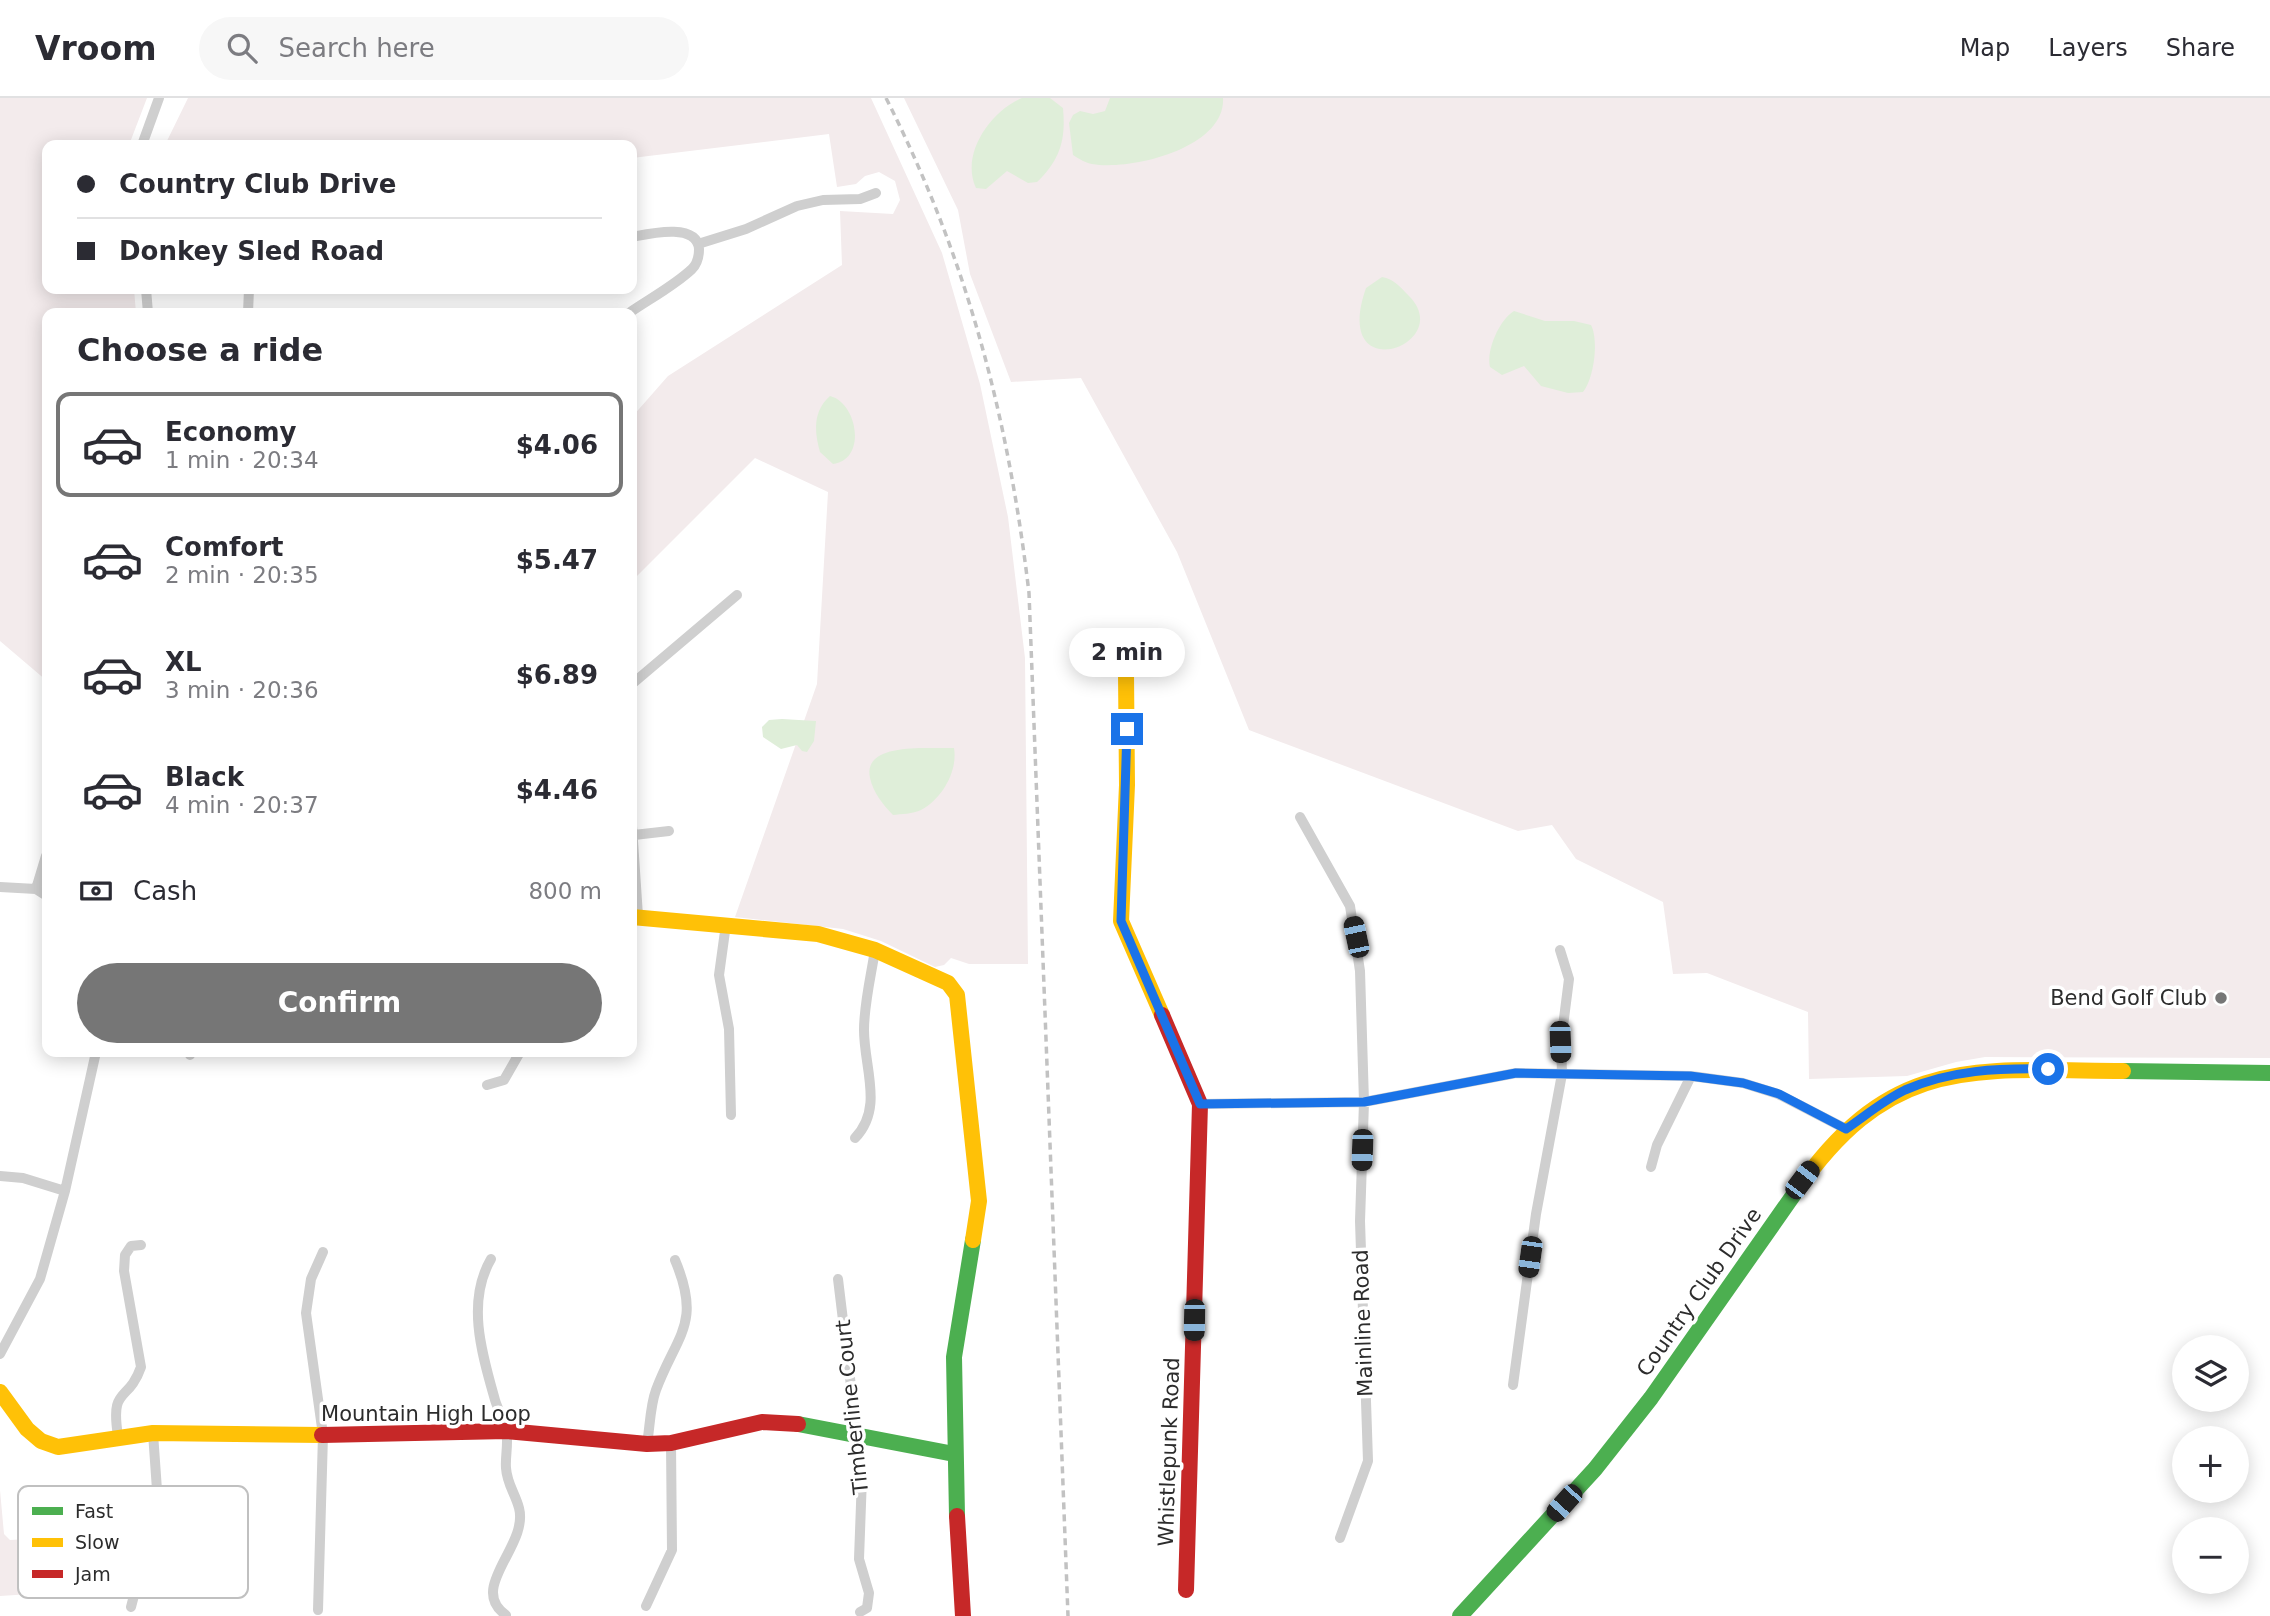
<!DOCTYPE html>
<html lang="en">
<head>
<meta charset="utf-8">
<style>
	:root { --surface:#fff; --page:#f7f7f7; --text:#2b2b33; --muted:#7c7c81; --line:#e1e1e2; --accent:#767676 }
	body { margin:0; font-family:"DejaVu Sans",sans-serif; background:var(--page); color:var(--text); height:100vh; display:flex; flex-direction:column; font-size:26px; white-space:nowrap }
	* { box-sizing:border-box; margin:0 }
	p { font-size:23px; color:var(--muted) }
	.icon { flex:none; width:38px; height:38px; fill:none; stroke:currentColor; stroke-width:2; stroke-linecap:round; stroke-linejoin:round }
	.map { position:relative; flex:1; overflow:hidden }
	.panel { position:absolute; left:42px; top:210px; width:595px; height:749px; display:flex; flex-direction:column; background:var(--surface); border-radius:14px; box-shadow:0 4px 18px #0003 }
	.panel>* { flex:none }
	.top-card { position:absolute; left:42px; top:42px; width:595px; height:154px; border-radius:14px; box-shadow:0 4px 18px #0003; display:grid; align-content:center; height:154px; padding:0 35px; background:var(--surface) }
	.fabs { position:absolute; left:2172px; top:1237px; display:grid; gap:14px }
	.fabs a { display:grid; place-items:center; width:77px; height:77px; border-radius:50%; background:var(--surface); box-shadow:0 4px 18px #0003; font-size:35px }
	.end { position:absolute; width:32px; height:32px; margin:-16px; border:9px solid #1a73e8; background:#fff; box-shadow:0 0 0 4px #fff }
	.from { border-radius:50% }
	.bubble { position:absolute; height:49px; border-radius:24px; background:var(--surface); box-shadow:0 4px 18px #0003; font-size:23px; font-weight:700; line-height:49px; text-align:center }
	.car { position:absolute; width:21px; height:42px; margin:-21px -10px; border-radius:9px; box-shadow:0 0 5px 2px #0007; background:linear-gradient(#222 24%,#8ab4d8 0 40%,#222 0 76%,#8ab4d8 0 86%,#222 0) }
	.top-card b { display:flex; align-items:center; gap:24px; height:66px; font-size:26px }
	.top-card b+b { border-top:2px solid var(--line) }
	.top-card i { width:18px; height:18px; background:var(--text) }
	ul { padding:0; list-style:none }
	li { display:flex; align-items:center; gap:21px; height:105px; margin:0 14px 10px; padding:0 21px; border:4px solid transparent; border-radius:14px }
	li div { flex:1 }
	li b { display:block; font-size:26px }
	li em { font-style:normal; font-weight:700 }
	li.selected { border-color:var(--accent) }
	li>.icon { width:63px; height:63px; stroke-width:1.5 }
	h2 { padding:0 35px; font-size:32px; line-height:84px }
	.pay { display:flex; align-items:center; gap:18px; height:77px; padding:0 35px; font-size:26px }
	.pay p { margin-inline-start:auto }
	.button { display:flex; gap:14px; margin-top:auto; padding:14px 35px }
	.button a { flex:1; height:80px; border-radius:42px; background:var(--accent); color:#fff; font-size:28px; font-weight:700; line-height:80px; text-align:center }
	header { display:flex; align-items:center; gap:42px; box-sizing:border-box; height:98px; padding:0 35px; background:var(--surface); border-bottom:2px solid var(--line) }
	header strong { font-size:33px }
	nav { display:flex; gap:38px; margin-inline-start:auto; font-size:24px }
	.search { width:490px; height:63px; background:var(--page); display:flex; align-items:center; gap:18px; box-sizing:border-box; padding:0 24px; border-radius:38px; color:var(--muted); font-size:26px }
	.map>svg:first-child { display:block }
	.green { fill:#f3ebec }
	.water { fill:#dfeed9 }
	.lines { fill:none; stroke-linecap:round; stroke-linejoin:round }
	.street { stroke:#cfcfcf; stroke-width:10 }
	.fast { stroke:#4caf50; stroke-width:16 }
	.slow { stroke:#ffc107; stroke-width:16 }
	.jam { stroke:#c62828; stroke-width:16 }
	.rail { stroke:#c2c2c2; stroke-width:3.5; stroke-dasharray:7 5; stroke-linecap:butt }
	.route { stroke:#1a73e8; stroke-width:9 }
	.poi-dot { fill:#767676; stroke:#fff; stroke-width:2.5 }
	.labels { text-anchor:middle; stroke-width:7; stroke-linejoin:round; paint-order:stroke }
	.poi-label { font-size:21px; fill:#2c2c2c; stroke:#fff; text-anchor:end }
	.street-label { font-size:21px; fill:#2c2c2c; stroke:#fff }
	.key { fill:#fff; stroke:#c0c0c0; stroke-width:2 }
	.key-label { font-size:19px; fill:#2c2c2c }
</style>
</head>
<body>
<header>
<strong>Vroom</strong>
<div class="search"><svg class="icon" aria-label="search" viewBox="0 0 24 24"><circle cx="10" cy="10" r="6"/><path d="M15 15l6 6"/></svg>Search here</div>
<nav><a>Map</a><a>Layers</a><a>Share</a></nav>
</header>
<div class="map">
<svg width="2270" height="1518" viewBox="0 0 2270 1518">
	<rect width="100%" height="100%" fill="#fff"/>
	<path class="green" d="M 0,0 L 147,0 L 129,47 L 47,47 L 47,191 L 134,191 L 136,215 L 47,215 L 47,583 L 0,543 Z
		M 188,0 L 871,0 L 942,155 L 980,286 L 1008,419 L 1025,560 L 1028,866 L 969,866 L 951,860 L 944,867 L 935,869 L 881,843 L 843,831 L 735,819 L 817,586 L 828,394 L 755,360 L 632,483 L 632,319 L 668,278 L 842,167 L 840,113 L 893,116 L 900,102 L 895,83 L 879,74 L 865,78 L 856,86 L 837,89 L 829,36 L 632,60 L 632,47 L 165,47 Z
		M 904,0 L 2270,0 L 2270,960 L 1985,959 L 1956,964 L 1907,978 L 1809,981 L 1808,914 L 1707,875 L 1673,876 L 1663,804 L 1576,761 L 1552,727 L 1518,733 L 1249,632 L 1177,454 L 1081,280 L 1011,284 L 970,176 L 958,112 Z
		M 0,1392 L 4,1436 L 10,1442 L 28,1441 L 33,1446 L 36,1490 L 31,1496 L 0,1498 Z"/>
	<path class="water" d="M 1022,0 L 1050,0 L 1063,10 C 1066,42 1060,62 1037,84 L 1028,85 L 1007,73 L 986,91 L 976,90 C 960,56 991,13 1022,0 Z
		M 1110,0 L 1223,0 C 1226,50 1131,73 1092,66 C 1086,65 1079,61 1073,57 L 1069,25 L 1073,17 L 1080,13 L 1093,16 L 1105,13 Z
		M 1382,179 C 1394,181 1400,189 1408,197 C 1459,246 1330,293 1366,190 Z
		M 1514,213 L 1545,223 L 1574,223 L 1591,227 C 1599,242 1594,281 1583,294 L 1568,295 L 1541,288 L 1524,268 L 1502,277 L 1490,269 C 1486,253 1499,222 1514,213 Z
		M 830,298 C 858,305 867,362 833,366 L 820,354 C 814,333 813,313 830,298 Z
		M 782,621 L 816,623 L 814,643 L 807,654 L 802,653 L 797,647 L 781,651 L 763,639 L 762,629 L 769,622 Z
		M 954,650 C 958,673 942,701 921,712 C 913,716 901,716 893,717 C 883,707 873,694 870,680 C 862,643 930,651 954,650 Z"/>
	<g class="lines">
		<path class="street" d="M 142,47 L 159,0
			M 698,146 L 746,131 L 797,108 L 823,102 L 860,101 L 876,95
			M 146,191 L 148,215
			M 248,215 L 249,191
			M 629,215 C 649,201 674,188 692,171 C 697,166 699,158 699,151 C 697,124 648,136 632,139
			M 632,586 L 737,497
			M 1300,719 L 1350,808 L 1360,873 L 1364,1004 L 1360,1123 L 1368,1363 L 1340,1440
			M 632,728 L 638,818
			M 634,737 L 669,733
			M 0,789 L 36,791 L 47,798
			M 36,791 L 46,758
			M 726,826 L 719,877 L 729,931 L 731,1017
			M 190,954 L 190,957
			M 487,987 L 504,982 L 520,954
			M 1200,1006 L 1364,1004 L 1516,975 L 1691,978 L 1743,985 L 1778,996 L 1846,1031
			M 855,1040 C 884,1010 864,970 864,932 C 864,906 871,878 875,852
			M 1651,1069 L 1657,1047 L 1691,978
			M 0,1078 L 23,1080 L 65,1093
			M 491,1161 C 466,1204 482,1256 495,1302 C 498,1312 504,1322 506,1332 C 509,1344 505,1358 506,1370 C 507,1386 515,1395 519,1410 C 529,1448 467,1490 506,1517
			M 838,1181 L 862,1379 L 859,1461 L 869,1495 L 867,1510 L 860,1514
			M 0,1256 L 40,1181 L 65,1093 L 96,954
			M 1513,1287 L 1536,1116 L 1562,976 L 1561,944 L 1569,881 L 1560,852
			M 118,1338 C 110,1287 128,1306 141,1269 L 124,1173 L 125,1157 L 131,1148 L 141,1147
			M 647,1346 C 650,1329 650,1308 656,1292 C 677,1236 702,1226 675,1162
			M 646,1508 L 672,1452 L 671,1345
			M 131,1509 L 158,1406 L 153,1335
			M 318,1512 L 323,1337 L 306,1215 L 311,1181 L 323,1154"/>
		<path class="fast" d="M 2123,973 L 2270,975
			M 798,1326 L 954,1356
			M 957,1418 L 954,1259 L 973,1142
			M 1460,1518 L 1595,1371 L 1651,1300 L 1797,1092"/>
		<path class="slow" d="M 1126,575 L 1127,687 L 1121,823 L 1162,917
			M 632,819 L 818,836 L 875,852 L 948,885 L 957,897 L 979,1103 L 973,1142
			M 1797,1092 C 1892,956 1974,972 2123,973
			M 0,1294 L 27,1331 L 41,1343 L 58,1349 L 153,1335 L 322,1337"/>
		<path class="jam" d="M 1162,917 L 1200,1006 L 1186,1492
			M 322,1337 L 507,1333 L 647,1346 L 671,1345 L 762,1324 L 798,1326
			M 957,1418 L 963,1518"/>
		<path class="rail" d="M 886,0 C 967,160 1008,318 1029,495 L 1068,1518"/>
	</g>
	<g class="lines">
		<path class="route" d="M 1127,631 L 1121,823 L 1200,1006 L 1364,1004 L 1516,975 L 1690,978 L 1743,985 L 1779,996 L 1846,1031 C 1865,1018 1884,1002 1905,992 C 1951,972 1998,970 2048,971"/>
	</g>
	<circle class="poi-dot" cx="2221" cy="900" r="7"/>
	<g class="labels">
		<g class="poi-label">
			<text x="2207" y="907">Bend Golf Club</text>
		</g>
		<g class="street-label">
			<text transform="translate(1699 1194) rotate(-55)" y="7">Country Club Drive</text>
			<text transform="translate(1363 1225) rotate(-92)" y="7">Mainline Road</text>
			<text transform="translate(852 1309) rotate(-96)" y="7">Timberline Court</text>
			<text x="426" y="1323">Mountain High Loop</text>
			<text transform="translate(1169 1354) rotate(-88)" y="7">Whistlepunk Road</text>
		</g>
	</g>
	<rect x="18" y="1388" width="230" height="112" rx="10" class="key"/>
	<rect x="32" y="1409" width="31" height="8" fill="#4caf50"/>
	<rect x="32" y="1440" width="31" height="9" fill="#ffc107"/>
	<rect x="32" y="1472" width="31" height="8" fill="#c62828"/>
	<g class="key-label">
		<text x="75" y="1420">Fast</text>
		<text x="75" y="1451">Slow</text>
		<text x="75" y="1483">Jam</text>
	</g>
</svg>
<div class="fabs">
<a><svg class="icon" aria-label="layers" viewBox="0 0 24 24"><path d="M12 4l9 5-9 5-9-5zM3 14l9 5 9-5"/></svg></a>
<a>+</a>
<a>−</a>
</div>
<i class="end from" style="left:2048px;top:971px"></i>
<i class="end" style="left:1127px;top:631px"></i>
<div class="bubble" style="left:1069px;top:530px;width:116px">2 min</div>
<i class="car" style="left:1356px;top:839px;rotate:348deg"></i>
<i class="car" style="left:1560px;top:944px;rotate:178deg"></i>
<i class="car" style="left:1362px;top:1052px;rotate:182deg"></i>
<i class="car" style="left:1802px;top:1082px;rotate:37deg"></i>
<i class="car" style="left:1530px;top:1159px;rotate:188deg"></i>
<i class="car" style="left:1194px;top:1222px;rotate:181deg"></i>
<i class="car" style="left:1564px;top:1405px;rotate:222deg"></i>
<div class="top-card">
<b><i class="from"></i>Country Club Drive</b>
<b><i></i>Donkey Sled Road</b>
</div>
<section class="panel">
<h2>Choose a ride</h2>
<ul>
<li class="selected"><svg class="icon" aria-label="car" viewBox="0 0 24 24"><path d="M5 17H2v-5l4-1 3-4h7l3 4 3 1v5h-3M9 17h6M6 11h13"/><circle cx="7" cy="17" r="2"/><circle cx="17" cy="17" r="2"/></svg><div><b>Economy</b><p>1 min · 20:34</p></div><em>$4.06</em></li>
<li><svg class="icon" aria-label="car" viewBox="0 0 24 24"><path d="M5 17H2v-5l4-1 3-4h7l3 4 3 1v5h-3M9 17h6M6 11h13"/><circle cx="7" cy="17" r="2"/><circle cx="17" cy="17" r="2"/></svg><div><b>Comfort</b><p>2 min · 20:35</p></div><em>$5.47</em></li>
<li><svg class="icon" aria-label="car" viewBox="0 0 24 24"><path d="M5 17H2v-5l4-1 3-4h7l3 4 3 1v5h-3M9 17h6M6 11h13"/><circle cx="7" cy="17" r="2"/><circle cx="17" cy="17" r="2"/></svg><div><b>XL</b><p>3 min · 20:36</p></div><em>$6.89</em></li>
<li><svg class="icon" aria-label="car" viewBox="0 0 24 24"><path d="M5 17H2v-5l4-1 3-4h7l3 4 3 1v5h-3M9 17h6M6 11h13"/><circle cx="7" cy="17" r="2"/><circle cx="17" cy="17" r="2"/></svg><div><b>Black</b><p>4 min · 20:37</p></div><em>$4.46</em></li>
</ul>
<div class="pay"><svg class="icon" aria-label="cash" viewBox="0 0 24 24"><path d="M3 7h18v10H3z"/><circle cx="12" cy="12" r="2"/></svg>Cash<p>800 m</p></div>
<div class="button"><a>Confirm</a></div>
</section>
</div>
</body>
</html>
